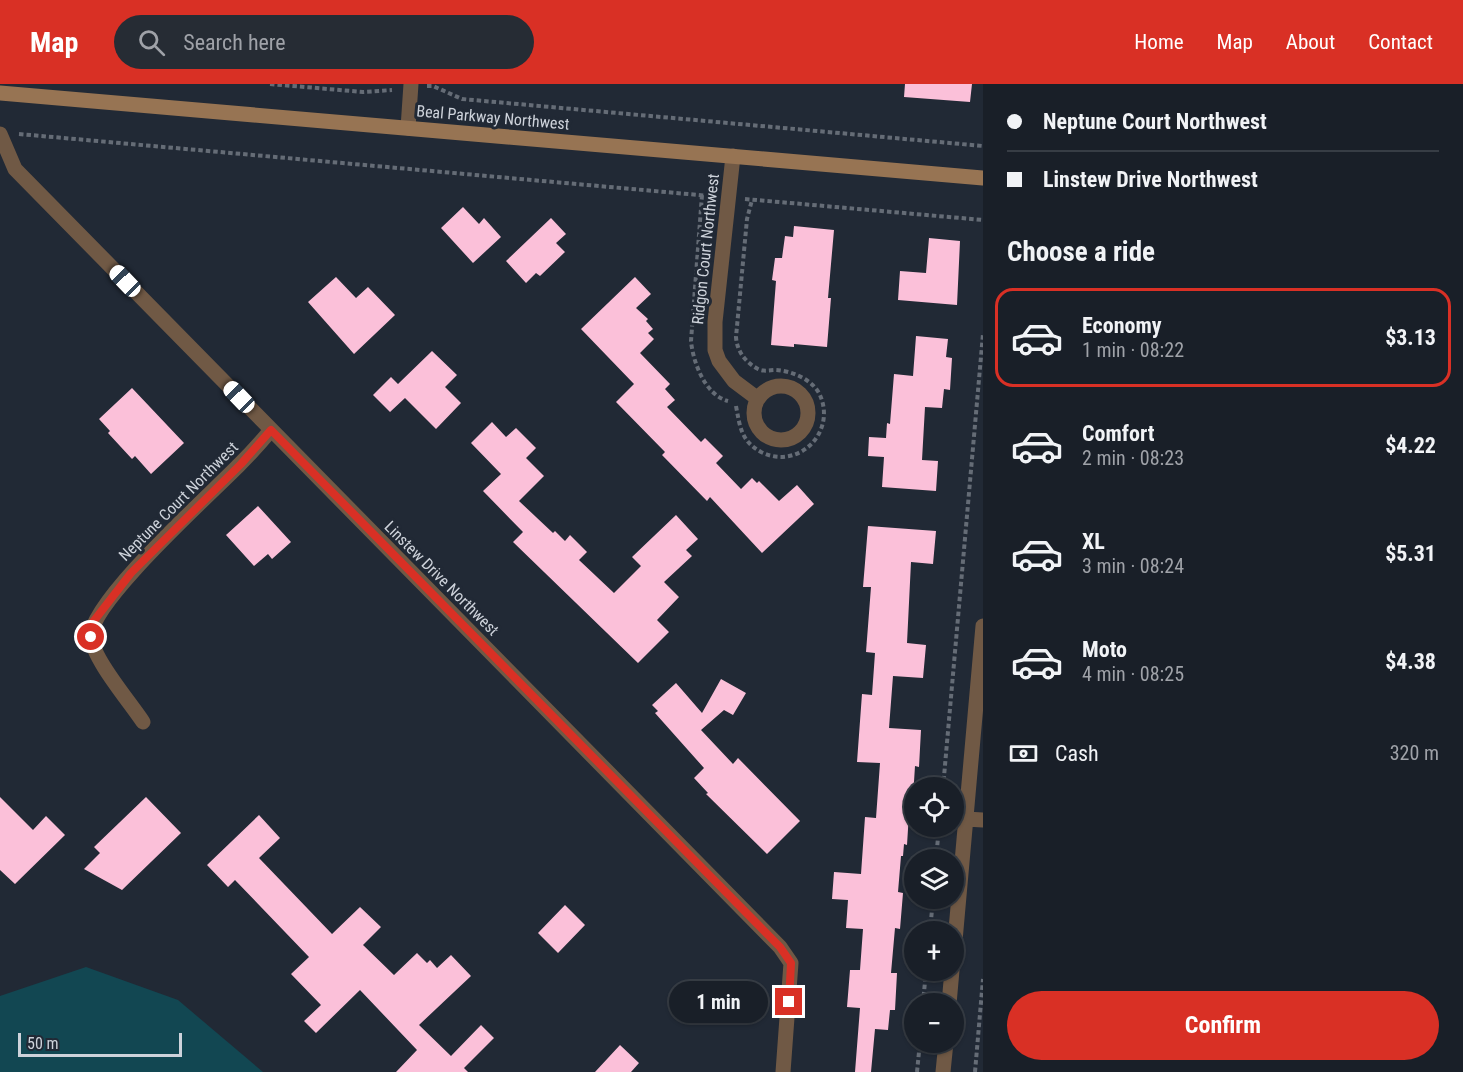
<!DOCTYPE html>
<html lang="en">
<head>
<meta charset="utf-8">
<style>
	:root { --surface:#191f28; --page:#262c34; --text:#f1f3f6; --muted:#9fa2a8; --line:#373d45; --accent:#d93025 }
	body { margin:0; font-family:"Roboto Condensed",sans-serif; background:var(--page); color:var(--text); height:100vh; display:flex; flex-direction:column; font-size:22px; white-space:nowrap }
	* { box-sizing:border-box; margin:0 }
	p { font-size:20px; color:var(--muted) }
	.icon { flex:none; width:33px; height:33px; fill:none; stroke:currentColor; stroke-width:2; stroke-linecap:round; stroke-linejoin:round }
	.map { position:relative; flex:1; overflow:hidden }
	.drawer { display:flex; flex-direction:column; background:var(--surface); width:480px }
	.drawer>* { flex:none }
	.top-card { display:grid; align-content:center; height:132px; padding:0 24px; background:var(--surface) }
	.controls { position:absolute; left:904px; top:693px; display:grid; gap:12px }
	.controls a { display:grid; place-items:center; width:60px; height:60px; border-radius:50%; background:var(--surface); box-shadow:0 2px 4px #0004,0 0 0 2px var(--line); font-size:30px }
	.scale { position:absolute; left:18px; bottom:15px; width:164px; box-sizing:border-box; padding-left:6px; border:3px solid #ced3db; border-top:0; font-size:16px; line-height:21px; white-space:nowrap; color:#ced3db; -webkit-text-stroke:4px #212935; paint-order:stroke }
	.end { position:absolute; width:27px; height:27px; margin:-14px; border:8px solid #d93025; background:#fff; box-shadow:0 0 0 3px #fff }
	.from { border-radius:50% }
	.bubble { position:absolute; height:42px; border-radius:21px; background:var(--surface); box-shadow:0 2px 4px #0004,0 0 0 2px var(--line); font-size:20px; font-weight:700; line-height:42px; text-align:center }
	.car { position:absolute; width:18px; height:36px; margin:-18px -9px; border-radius:8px; box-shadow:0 0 4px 2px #0007; background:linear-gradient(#fff 24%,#345 0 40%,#fff 0 76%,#345 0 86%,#fff 0) }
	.top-card b { display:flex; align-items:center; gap:21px; height:57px; font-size:22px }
	.top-card b+b { border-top:2px solid var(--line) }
	.top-card i { width:15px; height:15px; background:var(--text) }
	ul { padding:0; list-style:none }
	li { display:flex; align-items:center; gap:18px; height:99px; margin:0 12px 9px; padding:0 12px; border:3px solid transparent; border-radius:18px }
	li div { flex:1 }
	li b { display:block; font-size:22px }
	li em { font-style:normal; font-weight:700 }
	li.on { border-color:var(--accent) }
	li>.icon { width:54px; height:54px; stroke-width:1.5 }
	h2 { padding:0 24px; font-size:27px; line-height:72px }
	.pay { display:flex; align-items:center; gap:15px; height:66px; padding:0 24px; font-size:22px }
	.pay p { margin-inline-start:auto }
	.cta { display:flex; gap:12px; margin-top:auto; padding:12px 24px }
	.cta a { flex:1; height:69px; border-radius:36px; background:var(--accent); color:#fff; font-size:24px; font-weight:700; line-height:69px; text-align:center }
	header { display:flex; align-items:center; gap:36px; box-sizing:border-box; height:84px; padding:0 30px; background:var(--accent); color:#fff }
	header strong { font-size:28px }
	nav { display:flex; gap:33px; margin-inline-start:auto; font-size:21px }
	.search { width:420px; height:54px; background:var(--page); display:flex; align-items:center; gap:15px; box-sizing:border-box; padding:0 21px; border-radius:33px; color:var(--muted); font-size:22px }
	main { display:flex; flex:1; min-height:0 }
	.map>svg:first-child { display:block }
	.water { fill:#124752 }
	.building { fill:#fbc0d9 }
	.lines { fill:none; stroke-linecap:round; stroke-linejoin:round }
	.path { stroke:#656c76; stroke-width:4; stroke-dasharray:4.5 3; stroke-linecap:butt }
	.minor { stroke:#705945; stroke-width:15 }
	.secondary { stroke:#977453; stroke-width:15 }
	.route { stroke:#d93025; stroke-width:8 }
	.labels { text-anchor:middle; stroke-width:6; stroke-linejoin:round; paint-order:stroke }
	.street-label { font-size:16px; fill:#ced3db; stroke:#212935 }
</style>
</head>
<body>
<header>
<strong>Map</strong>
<div class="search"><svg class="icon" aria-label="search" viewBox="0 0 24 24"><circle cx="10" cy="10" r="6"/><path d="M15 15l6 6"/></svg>Search here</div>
<nav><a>Home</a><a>Map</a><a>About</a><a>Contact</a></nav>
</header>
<main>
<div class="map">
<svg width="983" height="988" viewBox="0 0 983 988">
	<rect width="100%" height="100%" fill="#212935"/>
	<path class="water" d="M 86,883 L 178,916 L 263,988 L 0,988 L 0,912 Z"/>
	<path class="building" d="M 905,0 L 972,0 L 970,18 L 904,13 Z
		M 463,123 L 479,140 L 484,134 L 501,153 L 473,179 L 441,144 Z
		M 551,134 L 566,150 L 556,159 L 565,168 L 540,192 L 536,189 L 526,199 L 506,177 Z
		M 794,142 L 834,146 L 828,214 L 831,214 L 827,263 L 794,260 L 794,263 L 771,261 L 776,197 L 772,196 L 775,174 L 782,174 L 785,152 L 793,153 Z
		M 929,154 L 960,157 L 957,221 L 898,216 L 900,187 L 926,189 Z
		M 336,193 L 356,214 L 368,203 L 395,231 L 354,270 L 308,218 Z
		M 635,193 L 651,210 L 636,224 L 648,235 L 646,237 L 653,245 L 648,249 L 654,255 L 640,269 L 670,300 L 665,305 L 675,316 L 667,323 L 701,358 L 705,354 L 723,372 L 716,379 L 741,405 L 752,394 L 757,399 L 759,397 L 779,417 L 797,401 L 814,420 L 762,469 L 710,413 L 707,417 L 662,371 L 665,368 L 616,318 L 634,300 L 581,245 Z
		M 916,252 L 948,255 L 946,273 L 952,274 L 950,306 L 944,305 L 942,324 L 925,323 L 922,376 L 938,377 L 936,407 L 882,403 L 884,373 L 868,372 L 869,353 L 886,354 L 887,339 L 890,340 L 894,290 L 913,292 Z
		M 432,267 L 457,291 L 445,303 L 461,319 L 436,345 L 405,314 L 390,328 L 373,311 L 391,293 L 398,300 Z
		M 132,304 L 184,359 L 151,390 L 135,372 L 132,375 L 108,349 L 110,347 L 99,335 Z
		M 492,338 L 506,353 L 516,344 L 536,364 L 526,374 L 544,392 L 519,417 L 553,449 L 555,447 L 565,457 L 570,451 L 587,468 L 579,476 L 614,509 L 641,482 L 632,473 L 676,431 L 698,455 L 686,466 L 692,472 L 664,498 L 679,513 L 657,536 L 669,548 L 638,579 L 513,458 L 523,448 L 483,407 L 501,390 L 471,359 Z
		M 258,422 L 291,458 L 272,475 L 268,470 L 254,482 L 226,451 Z
		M 868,442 L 936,447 L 933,480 L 911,478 L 907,559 L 926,561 L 923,594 L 893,592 L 889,644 L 921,646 L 919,683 L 915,682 L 912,729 L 909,729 L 907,761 L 904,760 L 903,772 L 901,772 L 898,808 L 903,809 L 900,845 L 895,844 L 891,889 L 897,889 L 895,926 L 890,926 L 888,946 L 875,945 L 871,988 L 855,988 L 860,924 L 847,923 L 850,886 L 860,886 L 863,845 L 846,844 L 848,816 L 832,815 L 834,788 L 861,790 L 865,733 L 876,734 L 880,679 L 857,678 L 862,610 L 872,611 L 875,569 L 866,568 L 871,503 L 863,503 Z
		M 721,595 L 746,609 L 733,631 L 724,626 L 701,646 L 733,680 L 738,674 L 800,737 L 767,770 L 706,710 L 708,709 L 694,694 L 704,684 L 655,629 L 658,627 L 652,621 L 676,599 L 702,629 Z
		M 0,713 L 33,746 L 46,732 L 65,751 L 15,800 L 0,786 Z
		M 146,713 L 181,749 L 122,806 L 84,785 L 100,769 L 94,763 Z
		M 259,731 L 280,754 L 259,774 L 332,850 L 360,823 L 381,843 L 363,861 L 394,891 L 417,869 L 427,879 L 430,876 L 437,884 L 451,871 L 471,892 L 419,941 L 451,972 L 481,941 L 494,954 L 464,984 L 468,988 L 396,988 L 417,966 L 360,906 L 316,949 L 304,937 L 321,921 L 291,890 L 309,873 L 235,796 L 228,803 L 207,781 Z
		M 565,821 L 585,841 L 558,869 L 538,849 Z
		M 620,961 L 639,979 L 631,988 L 595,988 Z"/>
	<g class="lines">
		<path class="path" d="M 270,0 L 363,8 L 392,6
			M 427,2 L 433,2 L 462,15 L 983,62
			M 19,50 L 710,112
			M 702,111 L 691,257 C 693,278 705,311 728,317
			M 745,115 L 983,136
			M 736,322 C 740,343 741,357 761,368 C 799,387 838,347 819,309 C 811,295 792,287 776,286 C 770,286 764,288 758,285 C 745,278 737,267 736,253 L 747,135 L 752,116
			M 943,704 L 983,250
			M 936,776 L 939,742
			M 930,848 L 933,814
			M 923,920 L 926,886
			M 917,988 L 920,958
			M 975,988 L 983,895"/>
		<path class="minor" d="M 408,44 L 411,0
			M 0,50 L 15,85 L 780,863 L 791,879 L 783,988
			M 733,72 L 715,238 L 715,266 L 719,277 L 734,297 L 758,315
			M754 329a27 27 0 1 1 54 0a27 27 0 1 1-54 0Z
			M 143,638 C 130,618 92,574 91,552 C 91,517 212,409 240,380 C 251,369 261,358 271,346
			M 966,735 L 983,736
			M 954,868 L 983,542
			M 949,920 L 952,886
			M 943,988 L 946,958"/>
		<path class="secondary" d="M 0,9 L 983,94"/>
	</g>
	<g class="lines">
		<path class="route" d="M 91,553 L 93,538 L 131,489 L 241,380 L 271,346 L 780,863 L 791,879 L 789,918"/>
	</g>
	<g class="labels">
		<g class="street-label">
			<text transform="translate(493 33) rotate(5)" y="6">Beal Parkway Northwest</text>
			<text transform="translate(705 165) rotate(-84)" y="6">Ridgon Court Northwest</text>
			<text transform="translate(178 417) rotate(-45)" y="6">Neptune Court Northwest</text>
			<text transform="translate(442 494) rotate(45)" y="6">Linstew Drive Northwest</text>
		</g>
	</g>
</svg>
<div class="controls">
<a><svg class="icon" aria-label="locate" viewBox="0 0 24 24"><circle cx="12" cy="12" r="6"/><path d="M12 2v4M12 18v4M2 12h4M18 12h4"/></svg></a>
<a><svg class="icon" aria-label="layers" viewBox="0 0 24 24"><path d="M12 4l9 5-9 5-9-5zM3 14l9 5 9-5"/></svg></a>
<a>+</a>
<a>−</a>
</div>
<div class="scale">50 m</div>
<i class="end from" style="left:91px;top:553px"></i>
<i class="end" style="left:789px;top:918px"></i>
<div class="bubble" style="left:669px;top:897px;width:99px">1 min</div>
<i class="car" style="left:125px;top:197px;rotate:316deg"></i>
<i class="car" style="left:239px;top:313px;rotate:316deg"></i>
</div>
<section class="drawer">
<div class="top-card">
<b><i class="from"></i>Neptune Court Northwest</b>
<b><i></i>Linstew Drive Northwest</b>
</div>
<h2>Choose a ride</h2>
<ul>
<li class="on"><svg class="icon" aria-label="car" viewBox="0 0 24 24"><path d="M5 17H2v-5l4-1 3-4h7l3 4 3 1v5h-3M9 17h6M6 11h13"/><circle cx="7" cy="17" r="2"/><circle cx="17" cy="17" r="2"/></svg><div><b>Economy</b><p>1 min · 08:22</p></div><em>$3.13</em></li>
<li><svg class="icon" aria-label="car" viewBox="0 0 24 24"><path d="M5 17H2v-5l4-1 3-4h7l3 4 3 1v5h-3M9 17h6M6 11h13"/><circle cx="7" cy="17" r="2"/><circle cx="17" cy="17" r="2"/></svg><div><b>Comfort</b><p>2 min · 08:23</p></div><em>$4.22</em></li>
<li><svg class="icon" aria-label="car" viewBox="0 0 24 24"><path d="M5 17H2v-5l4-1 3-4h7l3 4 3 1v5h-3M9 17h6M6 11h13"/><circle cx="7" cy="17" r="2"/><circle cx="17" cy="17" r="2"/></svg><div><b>XL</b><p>3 min · 08:24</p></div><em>$5.31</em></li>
<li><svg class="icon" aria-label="car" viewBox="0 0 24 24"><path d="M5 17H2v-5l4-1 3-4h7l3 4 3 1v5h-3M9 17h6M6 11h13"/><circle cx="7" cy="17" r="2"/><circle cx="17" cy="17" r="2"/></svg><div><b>Moto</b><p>4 min · 08:25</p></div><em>$4.38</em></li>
</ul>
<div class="pay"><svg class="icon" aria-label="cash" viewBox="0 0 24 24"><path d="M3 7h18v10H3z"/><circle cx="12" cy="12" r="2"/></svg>Cash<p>320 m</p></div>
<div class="cta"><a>Confirm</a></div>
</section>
</main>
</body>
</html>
